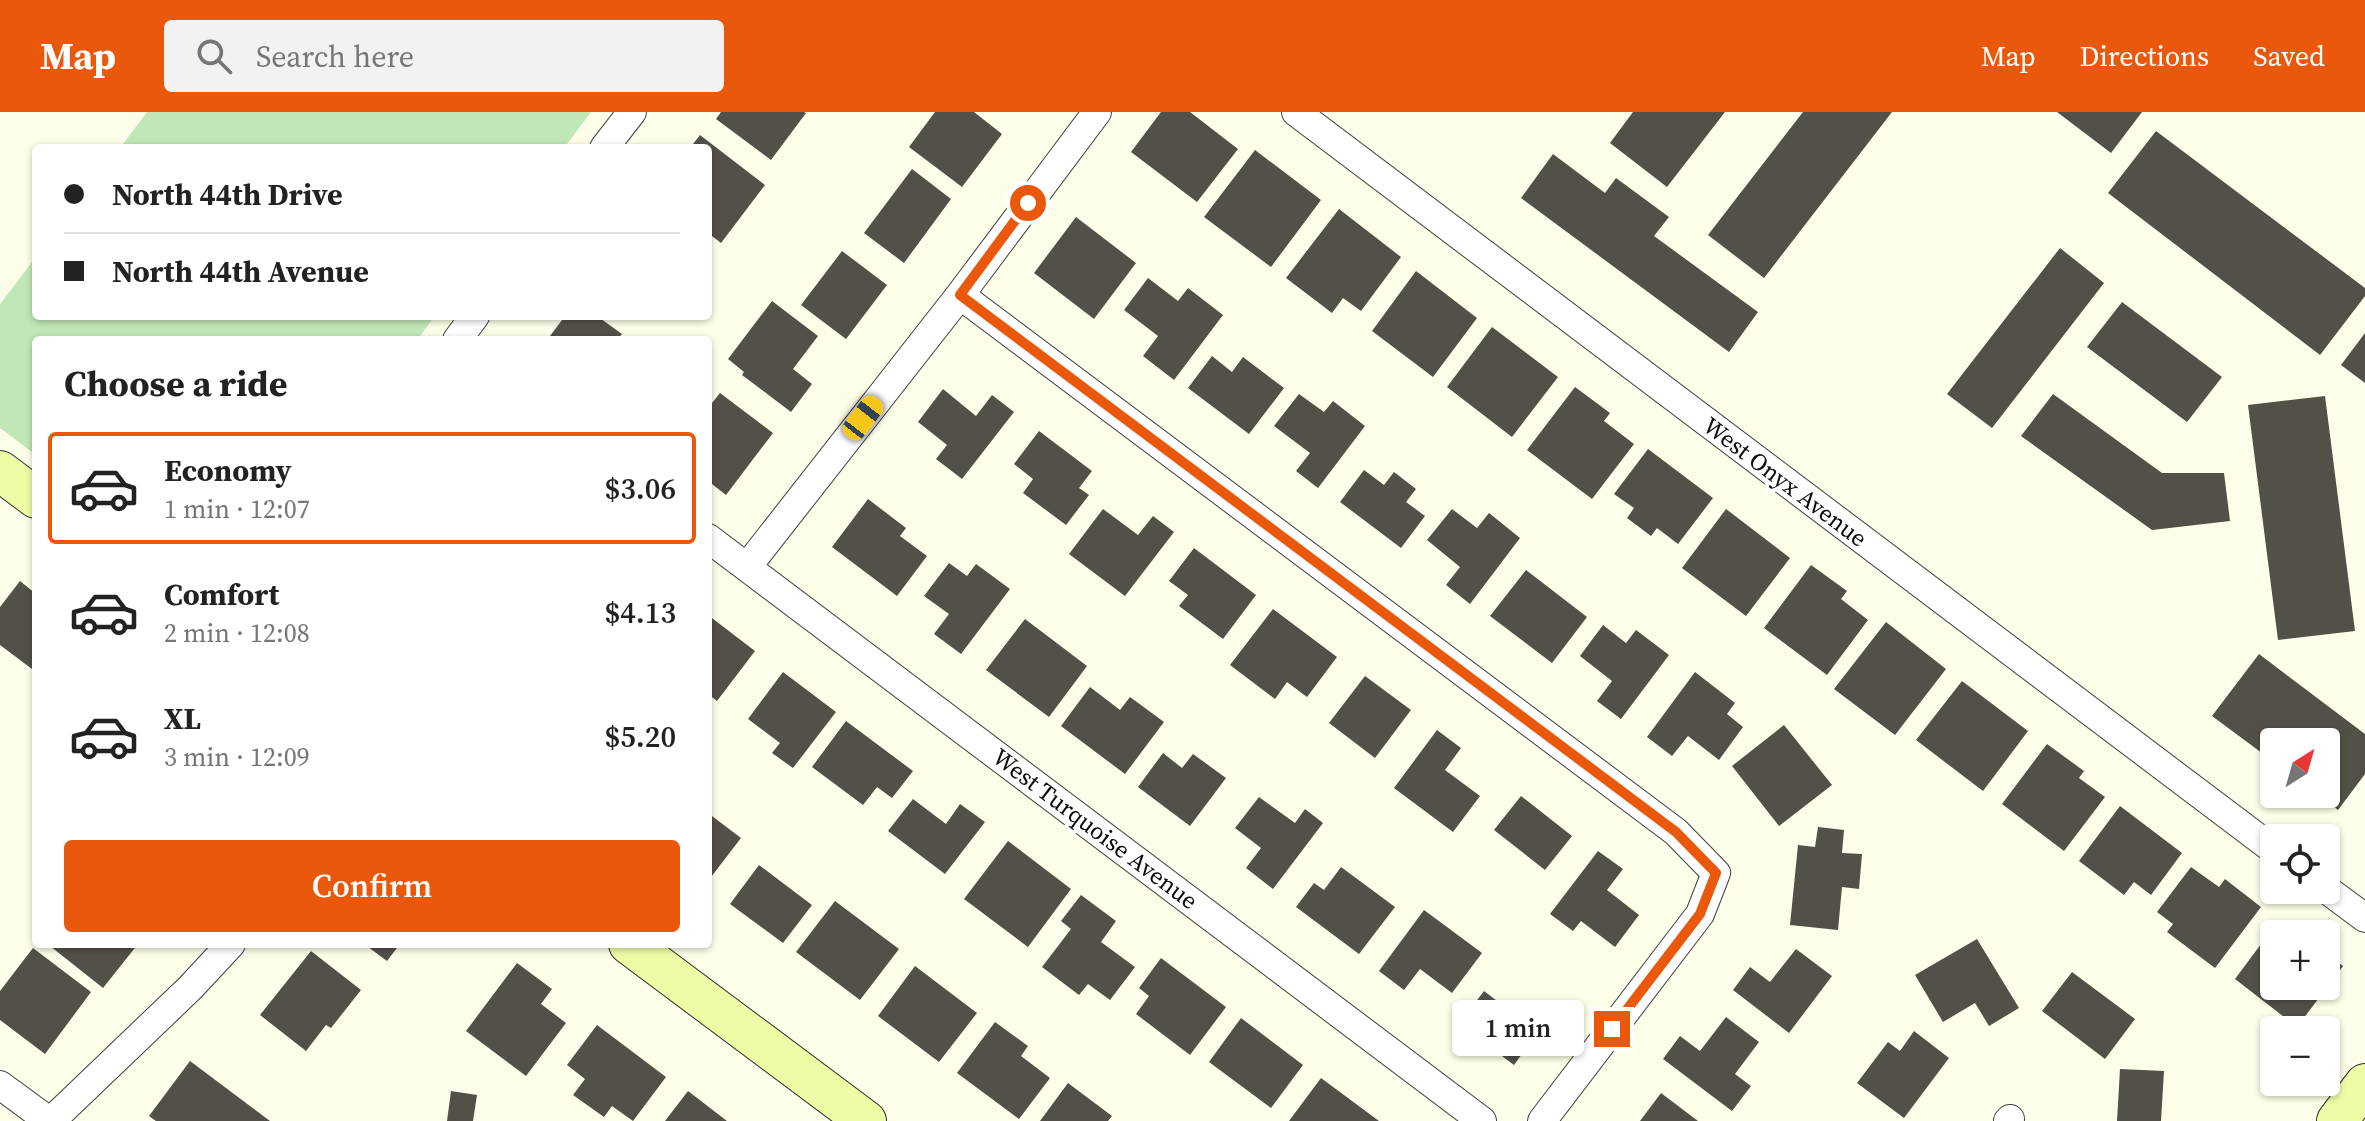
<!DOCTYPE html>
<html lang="en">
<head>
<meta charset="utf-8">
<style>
	:root { --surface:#fff; --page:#f2f2f2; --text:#222; --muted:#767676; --line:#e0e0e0; --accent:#ea580c }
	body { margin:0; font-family:"Source Serif 4",serif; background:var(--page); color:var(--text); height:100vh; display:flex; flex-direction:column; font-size:30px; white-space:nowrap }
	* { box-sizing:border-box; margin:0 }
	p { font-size:26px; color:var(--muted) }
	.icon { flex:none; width:44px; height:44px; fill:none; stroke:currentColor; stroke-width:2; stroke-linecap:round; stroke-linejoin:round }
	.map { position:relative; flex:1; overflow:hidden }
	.panel { position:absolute; left:32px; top:224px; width:680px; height:612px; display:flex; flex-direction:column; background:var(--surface); border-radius:8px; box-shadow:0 2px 6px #0004 }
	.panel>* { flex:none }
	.hud { position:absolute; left:32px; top:32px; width:680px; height:176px; border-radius:8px; box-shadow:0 2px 6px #0004; display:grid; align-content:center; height:176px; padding:0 32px; background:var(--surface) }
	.needle { width:52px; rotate:37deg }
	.controls { position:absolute; left:2260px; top:616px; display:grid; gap:16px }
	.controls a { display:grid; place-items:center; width:80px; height:80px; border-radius:8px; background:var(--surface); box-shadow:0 2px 6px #0004; font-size:40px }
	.end { position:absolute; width:36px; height:36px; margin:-18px; border:10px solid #ea580c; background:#fff; box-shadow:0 0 0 4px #fff }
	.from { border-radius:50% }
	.bubble { position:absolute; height:56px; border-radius:8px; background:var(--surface); box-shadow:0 2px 6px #0004; font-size:26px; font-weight:600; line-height:56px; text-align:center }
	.car { position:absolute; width:24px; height:48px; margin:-24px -12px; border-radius:10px; box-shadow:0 0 6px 2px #0007; background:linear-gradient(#f5c518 24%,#345 0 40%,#f5c518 0 76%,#345 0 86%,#f5c518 0) }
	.hud b { display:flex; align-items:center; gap:28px; height:76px; font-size:30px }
	.hud b+b { border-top:2px solid var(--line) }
	.hud i { width:20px; height:20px; background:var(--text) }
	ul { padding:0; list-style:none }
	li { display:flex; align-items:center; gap:24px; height:112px; margin:0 16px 12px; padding:0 16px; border:4px solid transparent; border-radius:8px }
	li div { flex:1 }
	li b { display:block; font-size:30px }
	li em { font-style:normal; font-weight:600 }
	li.active { border-color:var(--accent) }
	li>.icon { width:72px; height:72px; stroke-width:1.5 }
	h2 { padding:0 32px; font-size:36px; line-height:96px }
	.button { display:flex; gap:16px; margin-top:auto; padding:16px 32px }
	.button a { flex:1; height:92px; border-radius:8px; background:var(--accent); color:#fff; font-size:32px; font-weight:600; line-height:92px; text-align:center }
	header { display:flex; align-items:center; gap:48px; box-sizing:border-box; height:112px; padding:0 40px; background:var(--accent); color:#fff }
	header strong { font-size:38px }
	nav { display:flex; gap:44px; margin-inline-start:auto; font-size:28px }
	.search { width:560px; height:72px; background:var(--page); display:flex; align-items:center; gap:20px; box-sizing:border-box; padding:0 28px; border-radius:8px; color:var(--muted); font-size:30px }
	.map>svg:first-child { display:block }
	.grass { fill:#c0e7b5 }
	.building { fill:#535048 }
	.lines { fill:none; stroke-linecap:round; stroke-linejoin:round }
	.street-casing { stroke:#3e3e3e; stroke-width:30 }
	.secondary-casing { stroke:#2d2d2d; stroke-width:42 }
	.street { stroke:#fff; stroke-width:28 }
	.secondary { stroke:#edfda6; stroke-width:40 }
	.route { stroke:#ea580c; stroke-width:10 }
	.labels { text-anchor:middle; stroke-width:8; stroke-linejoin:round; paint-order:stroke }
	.street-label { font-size:24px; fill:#0b0b0b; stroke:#fff }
</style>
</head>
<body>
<header>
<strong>Map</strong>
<div class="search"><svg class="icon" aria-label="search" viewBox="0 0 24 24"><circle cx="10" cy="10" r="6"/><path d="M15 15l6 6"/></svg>Search here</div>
<nav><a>Map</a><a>Directions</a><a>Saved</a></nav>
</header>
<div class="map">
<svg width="2365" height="1009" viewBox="0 0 2365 1009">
	<rect width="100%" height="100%" fill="#fcfee9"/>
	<path class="grass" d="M 147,0 L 591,0 L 564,36 L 120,36 Z
		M 36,145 L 36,204 L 435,204 L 417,228 L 36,228 L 36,343 L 0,316 L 0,192 Z"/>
	<path class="building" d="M 721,0 L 804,0 L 806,1 L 771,48 L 716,7 Z
		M 935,0 L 974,0 L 1002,22 L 962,75 L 909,35 Z
		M 1161,0 L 1190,0 L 1238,37 L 1197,90 L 1131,40 Z
		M 1633,0 L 1725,0 L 1667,75 L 1610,31 Z
		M 1803,0 L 1892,0 L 1764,166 L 1708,123 Z
		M 2057,0 L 2142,0 L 2111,41 Z
		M 2156,19 L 2365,176 L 2365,184 L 2320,243 L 2108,81 Z
		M 700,23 L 765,73 L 721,131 L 708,121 L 708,36 L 690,36 Z
		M 1255,38 L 1321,88 L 1271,155 L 1204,105 Z
		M 1553,42 L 1605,81 L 1616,66 L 1669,105 L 1654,124 L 1758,200 L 1729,240 L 1521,86 Z
		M 912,57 L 951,87 L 904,151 L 864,121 Z
		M 1339,97 L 1401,145 L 1361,199 L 1343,186 L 1332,201 L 1286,166 Z
		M 1076,105 L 1136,151 L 1094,207 L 1034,161 Z
		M 2060,136 L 2104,171 L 1992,316 L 1947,282 Z
		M 842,139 L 887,173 L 846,227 L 801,193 Z
		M 1416,159 L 1477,206 L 1433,265 L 1372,219 Z
		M 1148,166 L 1178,189 L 1188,176 L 1223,203 L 1174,268 L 1143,244 L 1158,224 L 1124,198 Z
		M 772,189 L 818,224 L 793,257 L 812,272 L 791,300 L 742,263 L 744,260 L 728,247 Z
		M 2122,190 L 2222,265 L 2187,310 L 2087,235 Z
		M 565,204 L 597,204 L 622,222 L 617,228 L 547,228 Z
		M 1492,215 L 1558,265 L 1512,325 L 1447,275 Z
		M 2365,221 L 2365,271 L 2341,253 Z
		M 1212,244 L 1232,260 L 1243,245 L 1284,276 L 1249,322 L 1188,276 Z
		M 1575,275 L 1610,301 L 1604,309 L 1634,332 L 1592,387 L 1527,338 Z
		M 943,277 L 976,304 L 992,283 L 1014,300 L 962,367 L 936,347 L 947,333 L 918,310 Z
		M 720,281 L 773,321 L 726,383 L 708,369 L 708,296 Z
		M 1299,282 L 1324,300 L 1333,289 L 1365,314 L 1318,376 L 1296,359 L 1310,341 L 1274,314 Z
		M 2053,282 L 2162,361 L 2224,361 L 2230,409 L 2152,418 L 2021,324 Z
		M 2325,284 L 2355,519 L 2278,528 L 2248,293 Z
		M 1039,319 L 1092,359 L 1079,376 L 1089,383 L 1066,413 L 1023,381 L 1033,367 L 1014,352 Z
		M 1648,337 L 1713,386 L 1678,432 L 1657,416 L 1651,424 L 1627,406 L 1634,396 L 1614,382 Z
		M 1364,358 L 1384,373 L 1394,360 L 1416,377 L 1406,390 L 1425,404 L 1401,436 L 1340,390 Z
		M 868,387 L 906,416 L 900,424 L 927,444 L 897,484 L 832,435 Z
		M 1103,397 L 1138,423 L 1153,404 L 1174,420 L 1125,484 L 1069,442 Z
		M 1452,397 L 1477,416 L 1489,401 L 1520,426 L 1470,492 L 1446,473 L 1460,455 L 1427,428 Z
		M 1726,397 L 1790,446 L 1746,504 L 1682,456 Z
		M 1194,436 L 1256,483 L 1223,527 L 1179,494 L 1188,483 L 1169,469 Z
		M 949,451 L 967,464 L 976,452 L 1010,477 L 961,542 L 934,522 L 949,502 L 924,484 Z
		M 1811,453 L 1847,479 L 1841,487 L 1868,508 L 1827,563 L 1764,516 Z
		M 1526,458 L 1587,505 L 1552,551 L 1490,504 Z
		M 20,469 L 36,482 L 36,560 L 0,533 L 0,495 Z
		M 1273,497 L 1337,545 L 1307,585 L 1287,570 L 1275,587 L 1230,553 Z
		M 708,503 L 755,539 L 717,589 L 708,582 Z
		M 1025,507 L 1087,554 L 1049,605 L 986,558 Z
		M 1886,510 L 1946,557 L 1895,623 L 1834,577 Z
		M 1603,513 L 1626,531 L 1636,518 L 1669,543 L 1621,607 L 1597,589 L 1612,569 L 1580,544 Z
		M 2259,542 L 2365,622 L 2365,662 L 2338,698 L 2317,682 L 2326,682 L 2326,630 L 2274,630 L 2274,650 L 2212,604 Z
		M 783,560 L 836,600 L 793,656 L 772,641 L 780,631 L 748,607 Z
		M 1695,560 L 1735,591 L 1727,602 L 1743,615 L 1719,648 L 1688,624 L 1672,644 L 1647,625 Z
		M 1365,564 L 1411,598 L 1375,646 L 1329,611 Z
		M 1962,569 L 2028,619 L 1983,679 L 1916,628 Z
		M 1090,575 L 1120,598 L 1130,585 L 1164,610 L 1125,662 L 1061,614 Z
		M 846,609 L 913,659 L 892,686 L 877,675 L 863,693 L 812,655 Z
		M 1784,613 L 1832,673 L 1779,714 L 1732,654 Z
		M 1437,618 L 1461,636 L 1445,658 L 1480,684 L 1453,720 L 1394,676 Z
		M 2047,632 L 2084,659 L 2079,666 L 2105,685 L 2064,739 L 2002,692 Z
		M 1163,641 L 1182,656 L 1193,642 L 1226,666 L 1190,714 L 1138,675 Z
		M 1521,684 L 1572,724 L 1545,758 L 1494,718 Z
		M 1259,685 L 1295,711 L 1305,697 L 1323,711 L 1273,777 L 1246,756 L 1261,736 L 1235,716 Z
		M 913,687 L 946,712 L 960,692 L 985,710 L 945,762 L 888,719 Z
		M 2120,694 L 2182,741 L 2151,783 L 2134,770 L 2124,783 L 2079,749 Z
		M 708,701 L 741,726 L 708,769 Z
		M 1818,715 L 1844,718 L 1842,741 L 1862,742 L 1859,777 L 1842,775 L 1838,818 L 1790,813 L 1798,733 L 1815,735 Z
		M 1008,729 L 1071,777 L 1028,835 L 964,787 Z
		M 1598,739 L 1623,757 L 1607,778 L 1639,803 L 1615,835 L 1581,809 L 1573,819 L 1550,802 Z
		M 759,753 L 812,793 L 783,831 L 730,792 Z
		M 1341,755 L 1395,795 L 1359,842 L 1296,795 L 1314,771 L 1324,778 Z
		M 2191,755 L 2219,775 L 2225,767 L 2261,795 L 2215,856 L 2167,820 L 2173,812 L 2157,800 Z
		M 1081,783 L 1116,809 L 1101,830 L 1135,855 L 1110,888 L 1088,872 L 1079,883 L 1042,855 L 1071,817 L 1061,809 Z
		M 835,789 L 899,837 L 860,888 L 796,840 Z
		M 1424,798 L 1482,841 L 1452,881 L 1420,857 L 1404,878 L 1379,859 Z
		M 2267,824 L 2274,829 L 2274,874 L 2326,874 L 2326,841 L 2343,854 L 2297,915 L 2235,867 Z
		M 1977,827 L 2019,896 L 1989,914 L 1975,891 L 1943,910 L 1915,863 Z
		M 52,832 L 138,832 L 103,876 L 50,834 Z
		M 364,832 L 400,832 L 387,849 Z
		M 33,836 L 91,880 L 45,942 L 0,908 L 0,879 Z
		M 1796,837 L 1832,864 L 1789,921 L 1733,878 L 1750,855 L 1770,870 Z
		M 311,839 L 361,878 L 331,916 L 326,913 L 306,939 L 260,903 Z
		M 1161,846 L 1226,895 L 1190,943 L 1136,902 L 1149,884 L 1139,876 Z
		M 517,851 L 552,877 L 541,892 L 566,911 L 526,964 L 466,919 Z
		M 915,854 L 977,901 L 939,950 L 878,904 Z
		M 2072,860 L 2135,907 L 2105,947 L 2042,899 Z
		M 1484,879 L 1538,920 L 1514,953 L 1459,912 Z
		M 1726,905 L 1759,930 L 1735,962 L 1751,974 L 1732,999 L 1663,947 L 1680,924 L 1700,939 Z
		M 1241,906 L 1303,953 L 1271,996 L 1209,950 Z
		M 995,910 L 1028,934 L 1021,944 L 1050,966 L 1019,1007 L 957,961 Z
		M 597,913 L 666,965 L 633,1009 L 612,994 L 604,1005 L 573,983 L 585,967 L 567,953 Z
		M 1914,919 L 1949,946 L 1904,1006 L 1857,971 L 1888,930 L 1900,939 Z
		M 190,949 L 270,1009 L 156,1009 L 149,1004 Z
		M 2120,957 L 2164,959 L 2161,1009 L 2117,1009 Z
		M 1321,966 L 1379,1009 L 1289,1009 Z
		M 1068,971 L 1112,1004 L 1108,1009 L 1040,1009 Z
		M 451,979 L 477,983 L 473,1009 L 447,1009 Z
		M 688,979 L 727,1009 L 665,1009 Z
		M 1661,981 L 1698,1009 L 1640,1009 Z"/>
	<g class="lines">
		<g class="street-casing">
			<path id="street" d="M 1296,0 L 2274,738
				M 604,36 L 632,0
				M 960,183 L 1676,720 L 1716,761 L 1700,802 L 1542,1009
				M 457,228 L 475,204
				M 708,426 L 1482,1009
				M 747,455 L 960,183 L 1097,0
				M 2326,777 L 2365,806
				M 0,973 L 49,1009
				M 51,1009 L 190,876 L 231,832
				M 2008,1009 L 2010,1007"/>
		</g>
		<g class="secondary-casing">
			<path id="secondary" d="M 0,359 L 36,386
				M 629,832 L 866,1009
				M 2337,1009 L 2365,972"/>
		</g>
		<use href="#street" class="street"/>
		<use href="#secondary" class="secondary"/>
	</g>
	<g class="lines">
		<path class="route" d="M 1028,91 L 960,183 L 1676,720 L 1716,761 L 1700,802 L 1612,917"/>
	</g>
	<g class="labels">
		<g class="street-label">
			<text transform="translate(1785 370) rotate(37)" y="8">West Onyx Avenue</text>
			<text transform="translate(1095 717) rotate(37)" y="8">West Turquoise Avenue</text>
		</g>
	</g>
</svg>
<div class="controls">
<a><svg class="needle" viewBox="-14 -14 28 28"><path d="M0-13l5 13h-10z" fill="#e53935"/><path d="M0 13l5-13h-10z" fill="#767676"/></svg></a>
<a><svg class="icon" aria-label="locate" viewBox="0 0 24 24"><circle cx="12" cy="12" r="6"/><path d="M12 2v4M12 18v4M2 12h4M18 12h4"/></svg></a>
<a>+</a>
<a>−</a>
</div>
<i class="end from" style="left:1028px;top:91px"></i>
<i class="end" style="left:1612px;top:917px"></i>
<div class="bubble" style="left:1452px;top:888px;width:132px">1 min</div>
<i class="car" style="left:863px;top:306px;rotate:38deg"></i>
<div class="hud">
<b><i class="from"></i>North 44th Drive</b>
<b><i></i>North 44th Avenue</b>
</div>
<section class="panel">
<h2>Choose a ride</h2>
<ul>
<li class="active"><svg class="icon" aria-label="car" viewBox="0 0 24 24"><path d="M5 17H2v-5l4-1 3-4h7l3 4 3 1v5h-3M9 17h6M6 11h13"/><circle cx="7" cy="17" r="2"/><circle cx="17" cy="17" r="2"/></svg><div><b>Economy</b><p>1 min · 12:07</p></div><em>$3.06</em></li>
<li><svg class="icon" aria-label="car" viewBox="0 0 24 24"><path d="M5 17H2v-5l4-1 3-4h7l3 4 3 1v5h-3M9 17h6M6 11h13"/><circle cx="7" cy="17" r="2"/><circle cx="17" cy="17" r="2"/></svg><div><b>Comfort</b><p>2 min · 12:08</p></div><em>$4.13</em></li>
<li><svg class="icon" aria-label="car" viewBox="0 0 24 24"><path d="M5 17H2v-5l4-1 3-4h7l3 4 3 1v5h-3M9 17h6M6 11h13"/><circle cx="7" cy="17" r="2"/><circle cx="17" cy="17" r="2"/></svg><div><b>XL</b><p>3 min · 12:09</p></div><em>$5.20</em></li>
</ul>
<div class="button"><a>Confirm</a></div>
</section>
</div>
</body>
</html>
